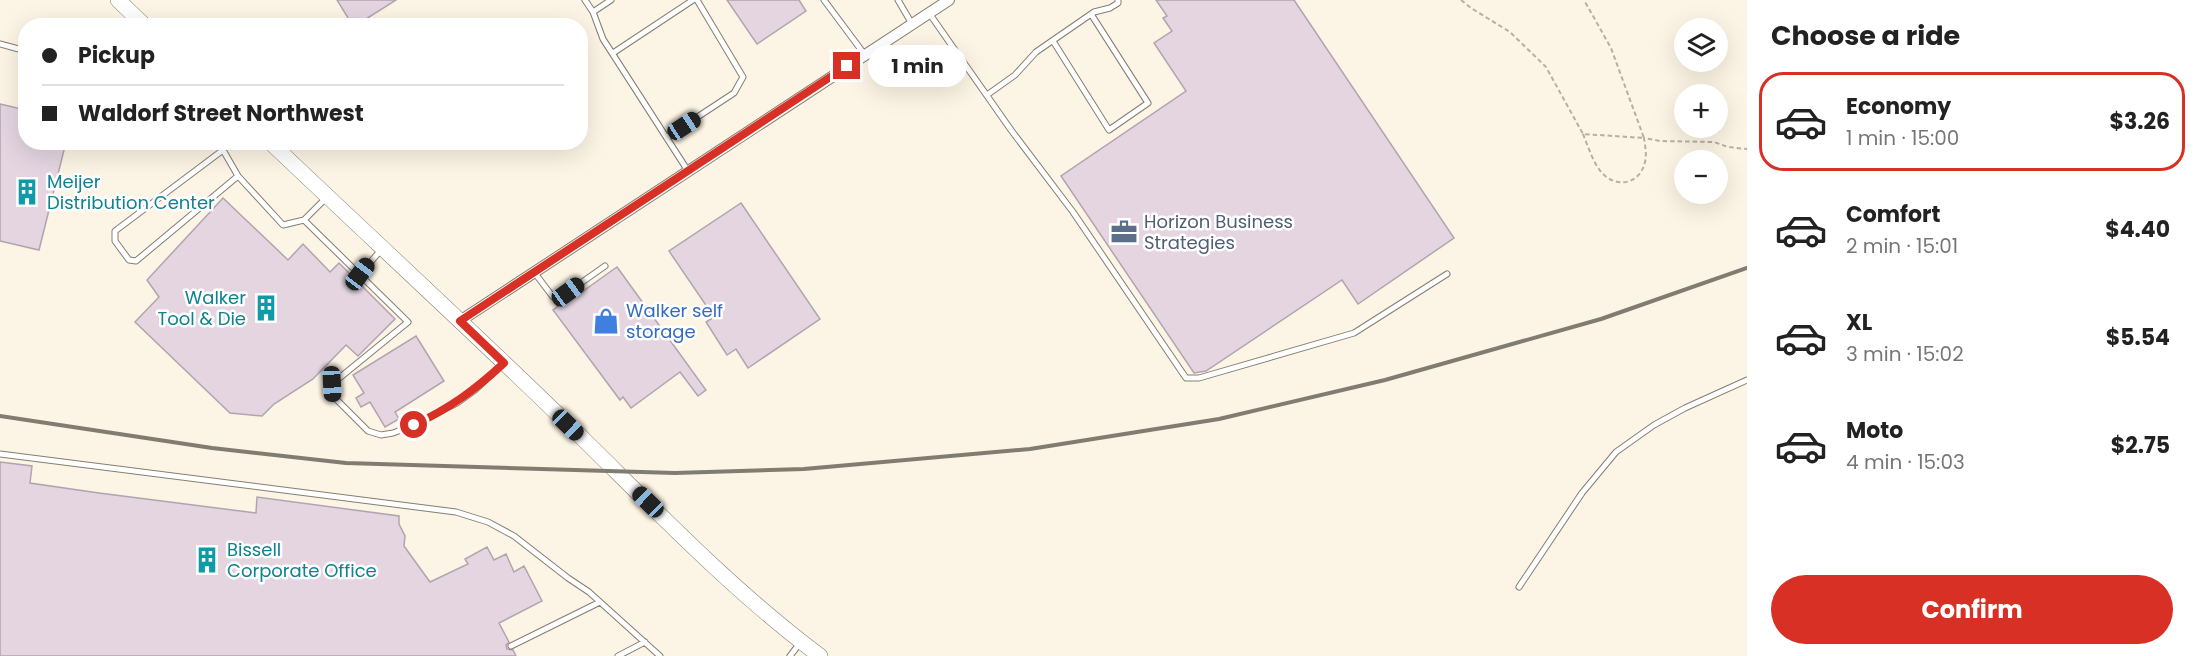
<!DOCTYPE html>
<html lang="en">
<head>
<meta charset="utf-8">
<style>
	:root { --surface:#fff; --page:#f6f6f6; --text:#222; --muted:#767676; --line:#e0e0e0; --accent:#d93025 }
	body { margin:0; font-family:Poppins,sans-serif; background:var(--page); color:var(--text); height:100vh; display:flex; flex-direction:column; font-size:22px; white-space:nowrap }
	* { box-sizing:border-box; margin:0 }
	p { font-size:20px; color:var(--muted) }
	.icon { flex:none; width:33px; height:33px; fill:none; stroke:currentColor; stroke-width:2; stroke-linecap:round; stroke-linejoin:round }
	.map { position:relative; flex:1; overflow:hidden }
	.sheet { display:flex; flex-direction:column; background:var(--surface); width:450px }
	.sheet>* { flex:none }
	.top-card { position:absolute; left:18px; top:18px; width:570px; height:132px; border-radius:24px; box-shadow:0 6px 24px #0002; display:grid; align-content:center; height:132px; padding:0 24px; background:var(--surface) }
	.controls { position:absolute; left:1674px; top:18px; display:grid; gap:12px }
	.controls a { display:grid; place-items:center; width:54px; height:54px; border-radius:50%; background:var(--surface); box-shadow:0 6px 24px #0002; font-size:30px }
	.end { position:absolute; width:27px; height:27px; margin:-14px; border:8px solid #d93025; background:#fff; box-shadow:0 0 0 3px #fff }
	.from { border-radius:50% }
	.bubble { position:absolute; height:42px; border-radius:21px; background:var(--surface); box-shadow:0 6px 24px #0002; font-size:20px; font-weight:700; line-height:42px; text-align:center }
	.car { position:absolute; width:18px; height:36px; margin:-18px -9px; border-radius:8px; box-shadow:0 0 4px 2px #0007; background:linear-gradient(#222 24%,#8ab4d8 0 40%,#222 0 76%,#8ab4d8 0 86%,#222 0) }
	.top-card b { display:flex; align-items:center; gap:21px; height:57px; font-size:22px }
	.top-card b+b { border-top:2px solid var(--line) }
	.top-card i { width:15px; height:15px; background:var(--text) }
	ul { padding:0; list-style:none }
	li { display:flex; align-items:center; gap:18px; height:99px; margin:0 12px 9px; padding:0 12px; border:3px solid transparent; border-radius:24px }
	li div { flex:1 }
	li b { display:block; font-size:22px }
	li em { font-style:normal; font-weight:700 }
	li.active { border-color:var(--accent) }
	li>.icon { width:54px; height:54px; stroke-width:1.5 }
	h2 { padding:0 24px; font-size:27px; line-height:72px }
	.primary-button { display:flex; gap:12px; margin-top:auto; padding:12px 24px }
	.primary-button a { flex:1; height:69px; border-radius:36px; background:var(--accent); color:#fff; font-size:24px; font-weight:700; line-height:69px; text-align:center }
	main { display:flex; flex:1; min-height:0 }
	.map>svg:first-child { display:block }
	.building { fill:#e4d5e1; stroke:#b1a4af; stroke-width:1.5 }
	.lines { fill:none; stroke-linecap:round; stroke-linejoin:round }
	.service-casing { stroke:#857e70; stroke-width:7 }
	.minor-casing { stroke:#857e70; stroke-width:12 }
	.secondary-casing { stroke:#857e70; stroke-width:16 }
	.path { stroke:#b6b0a4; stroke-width:2; stroke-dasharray:4.5 3; stroke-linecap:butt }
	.service { stroke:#fff; stroke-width:5 }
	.minor { stroke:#fff; stroke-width:10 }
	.secondary { stroke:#fff; stroke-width:15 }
	.rail { stroke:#817c72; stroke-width:4 }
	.route { stroke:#d93025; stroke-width:8 }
	.labels { text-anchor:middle; stroke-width:5; stroke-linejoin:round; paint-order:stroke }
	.culture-label { font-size:18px; fill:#0d838f; stroke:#fff; text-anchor:start }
	.service-label { font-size:18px; fill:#4e5e75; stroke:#fff; text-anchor:start }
	.shop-label { font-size:18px; fill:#366cbe; stroke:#fff; text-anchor:start }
</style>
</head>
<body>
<main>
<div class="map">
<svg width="1747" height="656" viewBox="0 0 1747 656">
	<rect width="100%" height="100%" fill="#fcf4e4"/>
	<path class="building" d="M 337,0 L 396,0 L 355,26 L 353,26 Z
		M 727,0 L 799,0 L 806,11 L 757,44 Z
		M 1156,0 L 1294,0 L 1454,238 L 1358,304 L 1342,280 L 1206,371 L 1194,373 L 1061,176 L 1186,91 L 1154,43 L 1172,31 L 1163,18 L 1167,16 Z
		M 0,104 L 26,110 L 26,142 L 66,142 L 39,250 L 0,241 Z
		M 223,198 L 288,260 L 303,244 L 330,272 L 339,263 L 395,319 L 358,356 L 346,345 L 313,379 L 274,404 L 262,416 L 230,413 L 135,322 L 159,297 L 147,280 Z
		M 741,203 L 820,319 L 748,368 L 736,349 L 727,355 L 706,322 L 714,317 L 669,251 Z
		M 617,267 L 706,390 L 698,396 L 680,372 L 631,408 L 623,397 L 620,400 L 553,310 L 564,302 L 565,304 Z
		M 416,336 L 444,381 L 395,412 L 399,419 L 385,427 L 370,402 L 361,407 L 356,398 L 364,393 L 353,375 Z
		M 0,462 L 32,466 L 30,483 L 99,493 L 256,513 L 257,497 L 399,516 L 399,524 L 405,536 L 404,546 L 430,582 L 468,564 L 465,559 L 487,547 L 494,560 L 506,554 L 514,572 L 524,566 L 542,601 L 499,623 L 509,642 L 506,645 L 507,649 L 513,650 L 516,656 L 0,656 Z"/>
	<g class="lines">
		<g class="service-casing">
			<path id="service" d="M 585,0 L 593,12 L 603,39 L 688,171
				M 824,0 L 865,55
				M 898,0 L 912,24
				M 593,12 L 611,0
				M 929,13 L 1011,130 L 1073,212 L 1186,378 L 1199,378 L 1354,333 L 1447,274
				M 1053,41 L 1109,130 L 1148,103 L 1091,14
				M 0,44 L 26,51
				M 613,53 L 693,0
				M 987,95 L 1015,75 L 1036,52 L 1094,12 L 1110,8 L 1118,3 L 1118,0
				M 667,137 L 734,93 L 743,77 L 697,0
				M 223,150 L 238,176 L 136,261 L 129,260 L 115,241 L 115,231 L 223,150 L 229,142
				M 238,176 L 283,225 L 304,220 L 408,322 L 332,384 L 333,396 L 368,431 L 381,435 L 393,433 L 414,425 L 457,403 L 475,390 L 503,364
				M 304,220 L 326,198
				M 534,272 L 553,297 L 568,292 L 605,266
				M 360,274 L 381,250
				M 0,454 L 456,512 L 488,522 L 514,536 L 568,578 L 589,592 L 660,656
				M 1519,587 L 1582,493 L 1616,452 L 1654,425 L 1685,408 L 1747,380
				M 511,646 L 600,602
				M 618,656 L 645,642
				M 790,656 L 800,643"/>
		</g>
		<g class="minor-casing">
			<path id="minor" d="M 460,321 L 949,0"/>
		</g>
		<g class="secondary-casing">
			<path id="secondary" d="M 118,0 L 145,26
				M 270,142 C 370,237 471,330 570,426 C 651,505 729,588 820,656"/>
		</g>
		<path class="path" d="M 1461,0 L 1471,8 L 1510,32 L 1546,67 L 1583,134 L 1644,138 L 1611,48 L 1584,0
			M 1583,134 C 1588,146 1593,163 1602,173 C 1617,189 1640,184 1645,162 C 1647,154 1645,146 1644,138 L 1660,141 L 1714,142 L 1728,147 L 1747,149"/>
		<use href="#service" class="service"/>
		<use href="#minor" class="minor"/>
		<use href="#secondary" class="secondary"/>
		<path class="rail" d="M 0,416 L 212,448 L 346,463 L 675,473 L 804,469 L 1030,449 L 1219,419 L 1385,380 L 1601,319 L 1747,268"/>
	</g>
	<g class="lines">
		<path class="route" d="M 414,425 C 450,408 475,390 504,363 L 460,321 L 847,66"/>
	</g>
	<defs>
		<g id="building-bare" transform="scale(2.07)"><path d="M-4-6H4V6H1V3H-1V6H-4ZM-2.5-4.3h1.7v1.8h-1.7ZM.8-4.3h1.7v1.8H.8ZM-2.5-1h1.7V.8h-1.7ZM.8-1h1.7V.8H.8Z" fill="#0f9aa8" stroke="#fff" stroke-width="2.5" paint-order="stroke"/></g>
		<g id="office-bare" transform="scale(2.07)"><path d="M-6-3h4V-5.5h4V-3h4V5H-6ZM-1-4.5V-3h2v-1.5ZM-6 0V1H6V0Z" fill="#5c6f8a" stroke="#fff" stroke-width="2.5" paint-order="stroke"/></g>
		<g id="shop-bare" transform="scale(2.07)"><path d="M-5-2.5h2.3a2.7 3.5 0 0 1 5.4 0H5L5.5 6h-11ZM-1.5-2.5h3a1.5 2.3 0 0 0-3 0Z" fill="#3f7fe0" stroke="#fff" stroke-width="2.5" paint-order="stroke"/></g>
	</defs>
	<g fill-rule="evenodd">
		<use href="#building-bare" x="27" y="192"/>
		<use href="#office-bare" x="1124" y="232"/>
		<use href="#building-bare" x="266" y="308"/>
		<use href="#shop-bare" x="606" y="321"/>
		<use href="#building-bare" x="207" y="560"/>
	</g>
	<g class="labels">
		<g class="culture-label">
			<text x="47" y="188">Meijer<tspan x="47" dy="21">Distribution Center</tspan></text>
			<text x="246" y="304" text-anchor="end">Walker<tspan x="246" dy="21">Tool &amp; Die</tspan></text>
			<text x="227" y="556">Bissell<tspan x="227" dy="21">Corporate Office</tspan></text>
		</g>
		<g class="service-label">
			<text x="1144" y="228">Horizon Business<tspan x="1144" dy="21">Strategies</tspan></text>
		</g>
		<g class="shop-label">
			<text x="626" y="317">Walker self<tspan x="626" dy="21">storage</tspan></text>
		</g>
	</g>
</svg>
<div class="controls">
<a><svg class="icon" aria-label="layers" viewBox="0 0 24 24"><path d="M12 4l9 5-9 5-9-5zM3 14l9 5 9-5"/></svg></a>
<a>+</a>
<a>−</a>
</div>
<i class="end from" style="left:414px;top:425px"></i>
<i class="end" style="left:847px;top:66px"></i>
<div class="bubble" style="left:868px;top:45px;width:99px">1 min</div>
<i class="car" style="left:684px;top:126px;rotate:57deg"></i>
<i class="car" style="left:360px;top:274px;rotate:37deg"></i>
<i class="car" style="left:568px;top:292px;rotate:54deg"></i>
<i class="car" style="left:332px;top:384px;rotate:177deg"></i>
<i class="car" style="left:568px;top:425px;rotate:134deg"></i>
<i class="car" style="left:648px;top:502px;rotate:314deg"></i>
<div class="top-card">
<b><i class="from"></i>Pickup</b>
<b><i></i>Waldorf Street Northwest</b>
</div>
</div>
<section class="sheet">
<h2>Choose a ride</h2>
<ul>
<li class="active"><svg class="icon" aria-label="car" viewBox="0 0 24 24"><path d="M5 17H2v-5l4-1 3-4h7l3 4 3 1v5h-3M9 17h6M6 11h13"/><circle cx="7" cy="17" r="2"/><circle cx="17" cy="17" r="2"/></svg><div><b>Economy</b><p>1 min · 15:00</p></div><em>$3.26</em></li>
<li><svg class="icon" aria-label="car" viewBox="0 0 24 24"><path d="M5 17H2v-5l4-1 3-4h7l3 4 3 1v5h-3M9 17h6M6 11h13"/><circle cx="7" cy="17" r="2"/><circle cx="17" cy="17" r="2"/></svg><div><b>Comfort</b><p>2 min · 15:01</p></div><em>$4.40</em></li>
<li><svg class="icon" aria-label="car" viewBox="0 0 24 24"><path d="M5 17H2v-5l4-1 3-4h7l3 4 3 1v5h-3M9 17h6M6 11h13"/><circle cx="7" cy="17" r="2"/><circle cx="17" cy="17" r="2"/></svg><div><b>XL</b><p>3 min · 15:02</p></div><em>$5.54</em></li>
<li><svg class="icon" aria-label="car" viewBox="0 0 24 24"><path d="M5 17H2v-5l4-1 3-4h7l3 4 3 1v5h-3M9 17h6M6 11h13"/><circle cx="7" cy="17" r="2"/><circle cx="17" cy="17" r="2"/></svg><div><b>Moto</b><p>4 min · 15:03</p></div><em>$2.75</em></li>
</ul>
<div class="primary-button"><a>Confirm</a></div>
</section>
</main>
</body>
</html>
